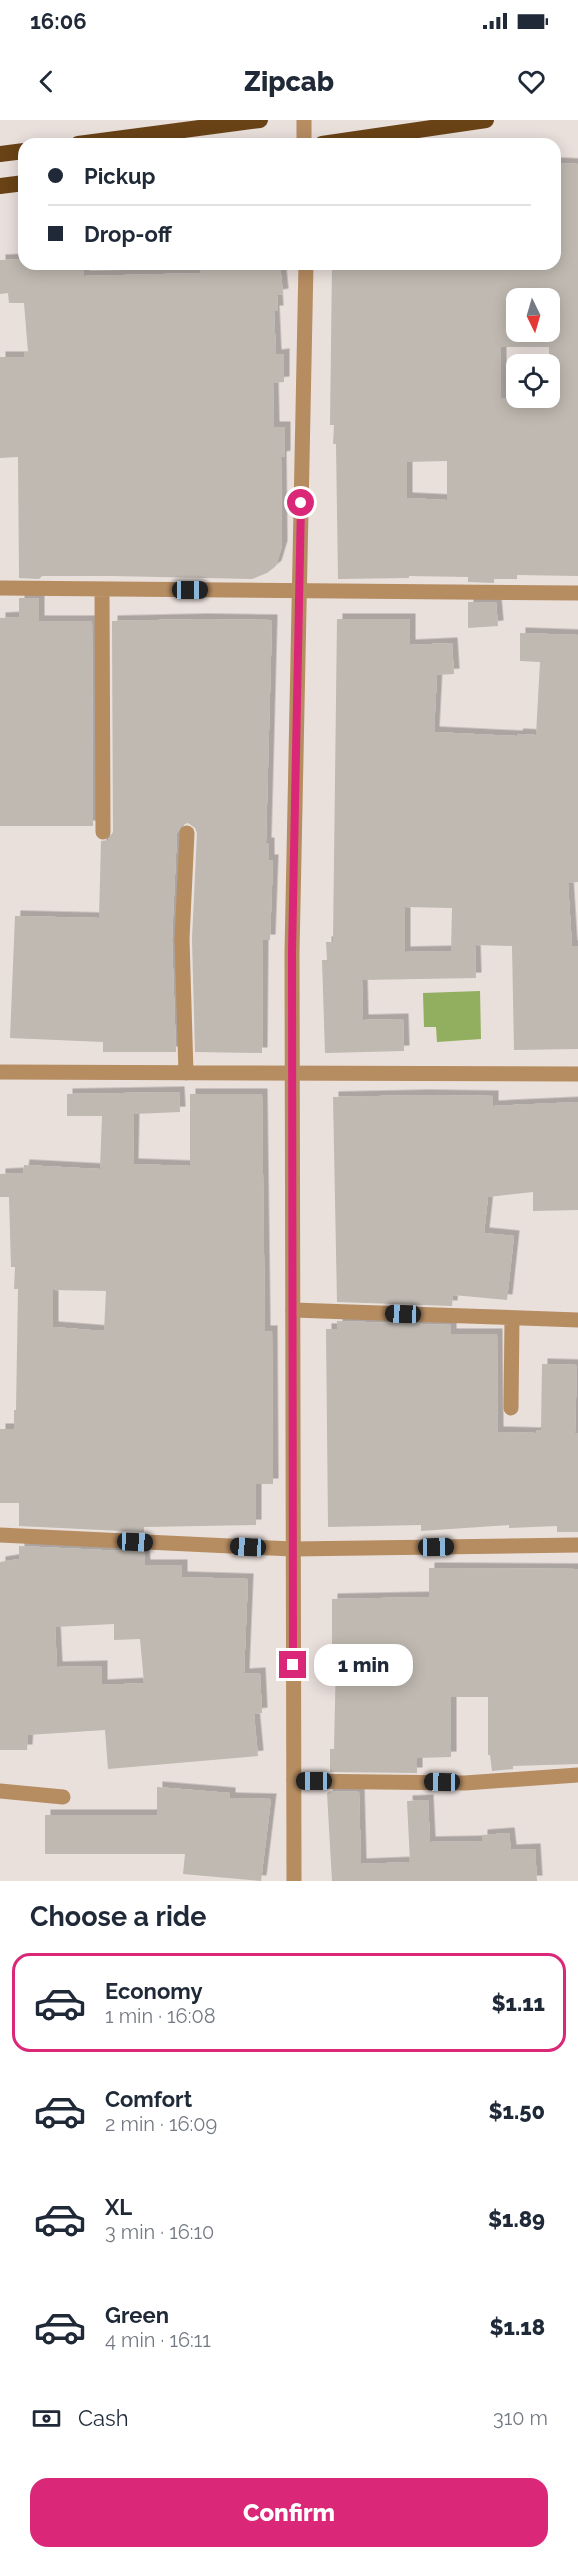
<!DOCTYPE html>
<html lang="en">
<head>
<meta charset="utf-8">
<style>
	:root { --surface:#fff; --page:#f6f6f7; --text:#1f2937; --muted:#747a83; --line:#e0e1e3; --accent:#db2777 }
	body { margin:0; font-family:Raleway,sans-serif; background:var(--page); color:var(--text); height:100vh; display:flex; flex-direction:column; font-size:22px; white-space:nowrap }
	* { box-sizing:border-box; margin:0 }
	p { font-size:20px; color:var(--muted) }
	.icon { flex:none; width:33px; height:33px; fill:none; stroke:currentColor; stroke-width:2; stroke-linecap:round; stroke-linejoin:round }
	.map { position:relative; height:1761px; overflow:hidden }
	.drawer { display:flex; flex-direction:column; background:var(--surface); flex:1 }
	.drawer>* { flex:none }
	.banner { position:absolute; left:18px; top:18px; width:543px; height:132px; border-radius:18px; box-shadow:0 3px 15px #0003; display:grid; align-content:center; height:132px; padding:0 30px; background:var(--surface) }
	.needle { width:39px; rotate:175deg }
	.controls { position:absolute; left:506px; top:168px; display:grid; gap:12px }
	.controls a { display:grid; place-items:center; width:54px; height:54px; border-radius:12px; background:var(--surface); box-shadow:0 3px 15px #0003; font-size:30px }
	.end { position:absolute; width:27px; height:27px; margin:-14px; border:8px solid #db2777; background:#fff; box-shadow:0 0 0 3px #fff }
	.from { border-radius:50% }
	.bubble { position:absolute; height:42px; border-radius:18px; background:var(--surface); box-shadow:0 3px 15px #0003; font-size:20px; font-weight:800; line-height:42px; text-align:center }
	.car { position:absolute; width:18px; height:36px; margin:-18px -9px; border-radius:8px; box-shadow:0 0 4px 2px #0007; background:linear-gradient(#222 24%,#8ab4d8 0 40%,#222 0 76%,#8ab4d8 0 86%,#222 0) }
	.banner b { display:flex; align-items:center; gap:21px; height:57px; font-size:22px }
	.banner b+b { border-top:2px solid var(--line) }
	.banner i { width:15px; height:15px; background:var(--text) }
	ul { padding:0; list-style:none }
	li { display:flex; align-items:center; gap:18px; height:99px; margin:0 12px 9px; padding:0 18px; border:3px solid transparent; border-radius:18px }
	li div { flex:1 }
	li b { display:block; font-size:22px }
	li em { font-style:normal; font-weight:800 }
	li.current { border-color:var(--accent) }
	li>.icon { width:54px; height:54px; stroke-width:1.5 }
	h2 { padding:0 30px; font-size:27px; line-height:72px }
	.pay { display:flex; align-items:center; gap:15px; height:66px; padding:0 30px; font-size:22px }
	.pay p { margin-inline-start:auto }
	.primary-button { display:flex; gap:12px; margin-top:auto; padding:12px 30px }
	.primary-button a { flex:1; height:69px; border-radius:18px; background:var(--accent); color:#fff; font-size:24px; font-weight:800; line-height:69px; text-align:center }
	.status { display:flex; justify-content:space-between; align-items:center; height:42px; padding:0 30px; background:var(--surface); direction:ltr }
	.status svg { height:16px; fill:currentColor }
	header { display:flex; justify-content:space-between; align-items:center; height:78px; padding:0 30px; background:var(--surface); font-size:27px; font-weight:800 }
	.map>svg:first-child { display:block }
	.forest { fill:#91af5e }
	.building { fill:#bfb9b1; fill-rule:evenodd; filter:url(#shadow) }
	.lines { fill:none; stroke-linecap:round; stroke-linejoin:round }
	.minor { stroke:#b68c61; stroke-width:15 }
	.tertiary { stroke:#b68c61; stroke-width:15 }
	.trunk { stroke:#694216; stroke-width:16 }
	.route { stroke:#db2777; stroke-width:8 }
</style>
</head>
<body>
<div class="status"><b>16:06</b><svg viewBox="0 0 49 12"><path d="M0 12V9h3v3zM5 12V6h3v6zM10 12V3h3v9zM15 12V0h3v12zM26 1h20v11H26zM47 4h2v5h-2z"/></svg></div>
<header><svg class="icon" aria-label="back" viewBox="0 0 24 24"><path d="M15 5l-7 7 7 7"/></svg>Zipcab<svg class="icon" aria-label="heart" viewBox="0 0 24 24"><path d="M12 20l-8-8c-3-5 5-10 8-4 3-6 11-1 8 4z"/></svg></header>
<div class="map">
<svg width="578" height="1761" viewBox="0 0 578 1761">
	<defs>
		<filter id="shadow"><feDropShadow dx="5.5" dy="-5.5" stdDeviation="0" flood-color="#0004"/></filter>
	</defs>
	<rect width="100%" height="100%" fill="#e9dfdb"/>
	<path class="forest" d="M 480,871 L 481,919 L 437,922 L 436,907 L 424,907 L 423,873 Z"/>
	<path class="building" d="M 555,43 L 578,44 L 578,456 L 517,455 L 517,459 L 494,459 L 494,463 L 468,462 L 468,457 L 409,456 L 409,458 L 338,459 L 336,324 L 333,324 L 334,305 L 330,305 L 332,144 L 555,144 ZM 516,178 L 549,178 L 549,212 L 516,212 ZM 501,227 L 549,227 L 549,278 L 501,278 ZM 447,341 L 447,380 L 407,378 L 407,342 Z
		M 24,139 L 24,144 L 83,144 L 84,156 L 201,153 L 200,144 L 280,144 L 283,174 L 277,175 L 278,191 L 274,191 L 276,235 L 284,234 L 284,262 L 273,263 L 274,307 L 285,307 L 285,336 L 281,337 L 282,426 L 276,446 L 267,453 L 252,459 L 112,456 L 42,456 L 39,459 L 19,458 L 18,337 L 0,338 L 0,237 L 24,237 L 24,232 L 28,232 L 24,183 L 9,183 L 8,173 L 0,174 L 0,140 Z
		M 19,478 L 39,478 L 39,501 L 92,501 L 93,706 L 0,706 L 0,498 L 19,497 Z
		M 468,482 L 496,482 L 498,506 L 468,508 Z
		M 201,499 L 272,500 L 266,723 L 269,723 L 269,740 L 273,740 L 270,820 L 263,820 L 262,933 L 195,932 L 192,819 L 197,713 L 195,708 L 188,703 L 182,705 L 177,713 L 172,819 L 176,932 L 103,932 L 103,922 L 10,918 L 15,796 L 99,798 L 101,721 L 108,720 L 113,712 L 112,501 Z
		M 337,499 L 410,499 L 410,525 L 452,523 L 454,554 L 437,555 L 434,612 L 517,616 L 518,614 L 536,615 L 540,542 L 520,541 L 520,513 L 578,515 L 578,762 L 568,763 L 572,826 L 578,826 L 578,929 L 514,930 L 512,826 L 475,825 L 476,858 L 362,860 L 363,900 L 403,899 L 404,931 L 325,933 L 322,840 L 327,840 L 326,822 L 333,822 ZM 405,787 L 452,788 L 451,831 L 405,832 Z
		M 179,972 L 180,992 L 134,994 L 133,1044 L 190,1046 L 190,974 L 262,974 L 265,1211 L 272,1211 L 273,1364 L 256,1364 L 256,1405 L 144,1407 L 144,1412 L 19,1406 L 19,1383 L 0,1383 L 0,1309 L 14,1309 L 14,1290 L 16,1290 L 18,1169 L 14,1169 L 15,1147 L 11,1147 L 9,1077 L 0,1077 L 0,1054 L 23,1053 L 24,1045 L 100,1049 L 102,996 L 67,996 L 67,974 ZM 53,1170 L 106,1171 L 104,1211 L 53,1207 Z
		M 423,975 L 493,976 L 493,986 L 578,982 L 578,1090 L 533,1091 L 533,1072 L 488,1077 L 484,1113 L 514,1116 L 507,1180 L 453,1175 L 452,1186 L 337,1182 L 333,977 Z
		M 337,1201 L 451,1205 L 451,1214 L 497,1214 L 498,1312 L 536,1313 L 536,1310 L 541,1310 L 542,1244 L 577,1245 L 575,1313 L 578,1313 L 578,1412 L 557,1412 L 557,1406 L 509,1408 L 509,1405 L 421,1411 L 421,1405 L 328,1407 L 326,1209 L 337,1209 Z
		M 19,1426 L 144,1432 L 145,1445 L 182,1445 L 182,1457 L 248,1459 L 244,1554 L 260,1553 L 262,1593 L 254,1594 L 258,1636 L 108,1649 L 105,1610 L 28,1615 L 27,1630 L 0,1630 L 0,1442 L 19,1439 ZM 114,1504 L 114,1520 L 140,1519 L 144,1563 L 102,1565 L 102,1546 L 57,1547 L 55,1507 Z
		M 429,1448 L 578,1449 L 578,1644 L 513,1646 L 513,1649 L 492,1651 L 490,1635 L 488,1635 L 488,1577 L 451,1577 L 451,1637 L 417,1638 L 417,1653 L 330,1652 L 330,1629 L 334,1629 L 336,1537 L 332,1537 L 332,1479 L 429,1477 Z
		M 157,1667 L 230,1673 L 230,1678 L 271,1679 L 261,1761 L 183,1754 L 185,1734 L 45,1734 L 45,1695 L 157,1695 Z
		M 330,1671 L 359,1672 L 361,1744 L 410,1742 L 407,1681 L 428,1680 L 430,1722 L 482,1721 L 482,1715 L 509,1713 L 511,1730 L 535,1729 L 537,1761 L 332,1761 L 327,1673 Z"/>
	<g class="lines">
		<path class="minor" d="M 0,468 L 578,473
			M 102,469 L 103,712
			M 0,952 L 578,954
			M 186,953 L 182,819 L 187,713
			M 293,1190 L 578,1200
			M 511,1288 L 512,1198
			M 0,1415 L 293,1429 L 578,1425
			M 294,1661 L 465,1663 L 578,1655
			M 0,1671 L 63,1677"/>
		<path class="tertiary" d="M 304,24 L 304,0
			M 294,1761 L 292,833 L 306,144"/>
		<path class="trunk" d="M 78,24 L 260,0
			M 322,24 L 486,0
			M 0,34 L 24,31
			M 0,66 L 24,63"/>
	</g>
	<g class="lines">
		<path class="route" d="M 293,1545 L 292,833 L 301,383"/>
	</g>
</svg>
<div class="controls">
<a><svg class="needle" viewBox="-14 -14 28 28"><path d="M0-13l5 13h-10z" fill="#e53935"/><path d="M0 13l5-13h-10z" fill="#747a83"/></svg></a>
<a><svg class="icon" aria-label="locate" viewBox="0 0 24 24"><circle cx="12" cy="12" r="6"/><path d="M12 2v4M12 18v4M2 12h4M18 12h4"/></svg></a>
</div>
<i class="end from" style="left:301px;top:383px"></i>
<i class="end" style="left:293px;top:1545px"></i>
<div class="bubble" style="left:314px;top:1524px;width:99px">1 min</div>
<i class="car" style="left:190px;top:470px;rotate:90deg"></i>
<i class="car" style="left:403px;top:1194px;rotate:272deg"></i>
<i class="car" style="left:135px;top:1422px;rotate:93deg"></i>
<i class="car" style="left:248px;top:1427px;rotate:273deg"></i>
<i class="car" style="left:436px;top:1427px;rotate:89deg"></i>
<i class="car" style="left:314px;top:1661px;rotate:270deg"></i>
<i class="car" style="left:442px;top:1662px;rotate:271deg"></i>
<div class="banner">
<b><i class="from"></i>Pickup</b>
<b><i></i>Drop-off</b>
</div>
</div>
<section class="drawer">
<h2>Choose a ride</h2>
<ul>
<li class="current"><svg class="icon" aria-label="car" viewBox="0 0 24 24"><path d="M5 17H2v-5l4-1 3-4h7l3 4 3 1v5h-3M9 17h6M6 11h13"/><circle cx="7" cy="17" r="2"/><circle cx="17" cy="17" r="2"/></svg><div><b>Economy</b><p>1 min · 16:08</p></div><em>$1.11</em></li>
<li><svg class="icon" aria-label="car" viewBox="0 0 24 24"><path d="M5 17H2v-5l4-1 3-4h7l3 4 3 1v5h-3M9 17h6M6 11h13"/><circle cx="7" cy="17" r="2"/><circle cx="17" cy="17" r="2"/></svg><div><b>Comfort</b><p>2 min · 16:09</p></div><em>$1.50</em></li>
<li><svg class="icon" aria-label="car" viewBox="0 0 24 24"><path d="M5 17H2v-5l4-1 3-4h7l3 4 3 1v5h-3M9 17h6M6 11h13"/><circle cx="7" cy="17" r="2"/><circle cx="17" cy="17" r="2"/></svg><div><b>XL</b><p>3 min · 16:10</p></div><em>$1.89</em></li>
<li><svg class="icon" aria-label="car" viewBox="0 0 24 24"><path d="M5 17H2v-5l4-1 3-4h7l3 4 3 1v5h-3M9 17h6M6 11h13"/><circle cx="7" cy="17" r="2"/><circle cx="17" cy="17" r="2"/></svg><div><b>Green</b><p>4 min · 16:11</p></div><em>$1.18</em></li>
</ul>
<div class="pay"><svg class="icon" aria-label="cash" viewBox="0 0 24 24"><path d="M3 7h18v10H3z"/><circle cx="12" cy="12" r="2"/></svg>Cash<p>310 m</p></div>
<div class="primary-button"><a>Confirm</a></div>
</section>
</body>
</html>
